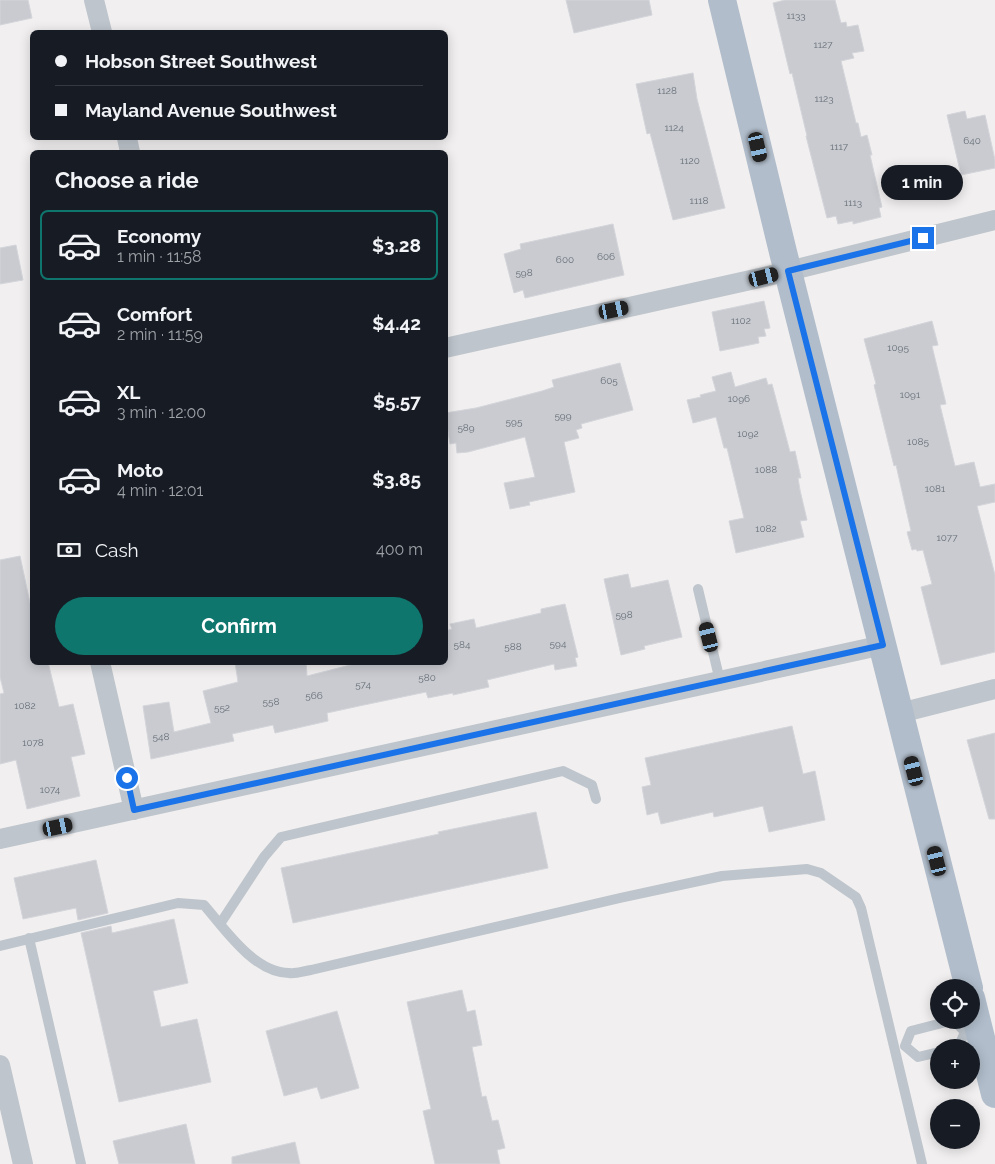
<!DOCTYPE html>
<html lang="en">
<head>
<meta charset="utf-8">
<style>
	:root { --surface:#171b24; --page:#20242c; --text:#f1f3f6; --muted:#9ea1a6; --line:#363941; --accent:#0f766e }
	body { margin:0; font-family:Raleway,sans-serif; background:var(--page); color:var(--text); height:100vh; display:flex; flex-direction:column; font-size:19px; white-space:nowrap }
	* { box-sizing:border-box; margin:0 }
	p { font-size:16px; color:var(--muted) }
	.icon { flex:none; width:28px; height:28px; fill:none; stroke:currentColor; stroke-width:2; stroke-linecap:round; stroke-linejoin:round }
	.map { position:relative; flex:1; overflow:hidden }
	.panel { position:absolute; left:30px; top:150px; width:418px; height:515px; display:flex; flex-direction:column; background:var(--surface); border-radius:8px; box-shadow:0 2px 12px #0003 }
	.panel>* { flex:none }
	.banner { position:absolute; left:30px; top:30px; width:418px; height:110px; border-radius:8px; box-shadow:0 2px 12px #0003; display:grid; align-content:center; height:110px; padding:0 25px; background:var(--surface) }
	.tools { position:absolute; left:930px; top:979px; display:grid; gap:10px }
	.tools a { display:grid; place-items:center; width:50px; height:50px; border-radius:50%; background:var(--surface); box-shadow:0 2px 12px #0003; font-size:25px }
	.end { position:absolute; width:22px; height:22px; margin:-11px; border:6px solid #1a73e8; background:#fff; box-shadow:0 0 0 2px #fff }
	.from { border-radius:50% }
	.bubble { position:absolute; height:35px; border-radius:18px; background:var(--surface); box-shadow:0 2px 12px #0003; font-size:16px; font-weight:700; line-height:35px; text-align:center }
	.car { position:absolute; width:15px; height:30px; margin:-15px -8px; border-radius:6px; box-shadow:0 0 4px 1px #0007; background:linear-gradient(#222 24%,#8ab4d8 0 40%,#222 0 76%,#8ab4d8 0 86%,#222 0) }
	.banner b { display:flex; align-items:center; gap:18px; height:48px; font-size:19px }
	.banner b+b { border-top:1px solid var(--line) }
	.banner i { width:12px; height:12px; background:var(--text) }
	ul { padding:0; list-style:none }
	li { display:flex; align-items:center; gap:15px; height:70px; margin:0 10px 8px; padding:0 15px; border:2px solid transparent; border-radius:8px }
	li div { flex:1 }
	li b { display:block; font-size:19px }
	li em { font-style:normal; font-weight:700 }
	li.on { border-color:var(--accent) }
	li>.icon { width:45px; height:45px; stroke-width:1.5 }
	h2 { padding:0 25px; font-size:22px; line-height:60px }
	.pay { display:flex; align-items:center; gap:12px; height:55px; padding:0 25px; font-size:19px }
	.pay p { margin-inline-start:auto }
	.button { display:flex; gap:10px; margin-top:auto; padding:10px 25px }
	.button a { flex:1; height:58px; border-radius:30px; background:var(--accent); color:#fff; font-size:20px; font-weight:700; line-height:58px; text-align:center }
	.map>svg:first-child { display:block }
	.building { fill:#c9cbd1; stroke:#d3d5da }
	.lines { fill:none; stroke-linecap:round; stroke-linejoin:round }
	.service { stroke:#bec5cc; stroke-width:10 }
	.minor { stroke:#bec5cc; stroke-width:20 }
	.primary { stroke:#b1bdcb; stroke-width:28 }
	.route { stroke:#1a73e8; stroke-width:6 }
	.labels { text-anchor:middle; stroke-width:5; stroke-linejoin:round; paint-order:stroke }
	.number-label { font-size:10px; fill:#687078 }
</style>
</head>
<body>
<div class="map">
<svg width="995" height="1164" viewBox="0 0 995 1164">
	<rect width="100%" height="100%" fill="#f1efef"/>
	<path class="building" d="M 0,0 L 28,0 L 32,18 L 0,25 Z
		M 566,0 L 649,0 L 652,15 L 574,33 Z
		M 785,0 L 835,0 L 841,23 L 846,22 L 847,27 L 858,25 L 864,51 L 852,53 L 854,58 L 841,61 L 856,123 L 858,123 L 861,137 L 867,135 L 872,155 L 870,155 L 882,207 L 879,208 L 881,217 L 853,224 L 853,221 L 838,224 L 836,216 L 827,218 L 806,136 L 807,136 L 792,73 L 790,74 L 773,3 Z
		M 693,73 L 697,99 L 725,208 L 673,220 L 650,133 L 647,134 L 636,84 Z
		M 965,111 L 967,119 L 985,115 L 995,160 L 995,168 L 961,175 L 947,115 Z
		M 613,224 L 624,275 L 525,298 L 523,290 L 514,293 L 504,254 L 521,249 L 520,244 Z
		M 16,245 L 23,280 L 0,284 L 0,248 Z
		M 764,301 L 770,328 L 764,329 L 766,336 L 758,337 L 759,343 L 720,351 L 712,312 Z
		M 932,321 L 938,345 L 932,346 L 946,404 L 940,405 L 955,466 L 974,462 L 980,487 L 995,484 L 995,502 L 977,506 L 995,575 L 995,652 L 941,665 L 921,587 L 932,584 L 923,550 L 917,551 L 916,549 L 912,550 L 907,532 L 911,531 L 896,465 L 894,466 L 874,385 L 876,384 L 864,339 Z
		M 620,363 L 633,410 L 581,424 L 582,428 L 576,430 L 579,438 L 564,442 L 575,492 L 529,502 L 530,505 L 510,509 L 504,483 L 535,477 L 525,437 L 468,452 L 457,453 L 456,443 L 450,444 L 445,413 L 476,408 L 542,391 L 554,387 L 552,380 Z
		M 731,372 L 735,387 L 766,378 L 768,385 L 772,384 L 790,452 L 795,451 L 801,478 L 798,478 L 800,490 L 807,520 L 800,521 L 804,537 L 736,553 L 729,521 L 744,518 L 727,448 L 724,448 L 716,417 L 693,423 L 687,400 L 701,397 L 700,395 L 716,391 L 712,377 Z
		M 20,556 L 30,603 L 32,603 L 32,662 L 48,662 L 59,707 L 73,704 L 85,754 L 71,757 L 80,796 L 27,809 L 16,760 L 0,764 L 0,694 L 4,693 L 0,677 L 0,560 Z
		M 628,574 L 631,588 L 668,580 L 682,637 L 644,646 L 645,649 L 621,655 L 604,579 Z
		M 565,604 L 578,657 L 575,658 L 577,666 L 555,670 L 554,664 L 487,680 L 489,687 L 453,695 L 453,693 L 428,698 L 426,692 L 359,706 L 327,713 L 328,721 L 275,733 L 273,725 L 232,734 L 234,741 L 151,759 L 143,706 L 169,702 L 174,732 L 211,723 L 203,691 L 238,682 L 235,662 L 306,662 L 307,676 L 362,662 L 445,662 L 445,631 L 452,629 L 450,624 L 474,619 L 476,628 L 541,613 L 541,609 Z
		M 792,726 L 803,774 L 815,771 L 825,820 L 769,832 L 763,806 L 714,817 L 713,812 L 661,824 L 658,812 L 647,815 L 642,787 L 651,785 L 645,758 Z
		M 995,733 L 995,819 L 989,819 L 967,740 Z
		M 536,812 L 548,868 L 293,923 L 281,868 L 439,834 L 438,832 Z
		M 96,860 L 108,913 L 78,920 L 76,908 L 23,919 L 14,878 Z
		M 174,919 L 188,983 L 153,991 L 161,1027 L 197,1019 L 211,1082 L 119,1102 L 81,933 L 111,926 L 112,933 Z
		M 462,990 L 467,1012 L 475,1010 L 482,1045 L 472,1047 L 482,1097 L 486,1096 L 492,1121 L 498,1120 L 505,1148 L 497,1150 L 500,1164 L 435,1164 L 423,1111 L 431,1109 L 407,1002 Z
		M 337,1011 L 359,1088 L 321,1099 L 317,1087 L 284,1096 L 266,1031 Z
		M 186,1124 L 195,1164 L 119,1164 L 113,1141 Z
		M 295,1142 L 300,1164 L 232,1164 L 232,1157 Z"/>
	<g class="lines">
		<path class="service" d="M 698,589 L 720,681
			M 220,924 L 264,857 L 281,837 L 563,771 L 592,785 L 596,799
			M 29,938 L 81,1164
			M 0,946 L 178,903 L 204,905 C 224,928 254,973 289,973 C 296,974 304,971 311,970 L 620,898 L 722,876 L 807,869 L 821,873 L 856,897 L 861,908 L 922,1164
			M 905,1046 L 911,1031 L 954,1020 L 965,1032
			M 905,1046 L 918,1057 L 939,1052
			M 958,1048 L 965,1032"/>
		<path class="minor" d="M 94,0 L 102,32
			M 127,138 L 130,152
			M 445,348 L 764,277 L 995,220
			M 100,662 L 134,810
			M 900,713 L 995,689
			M 0,839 L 883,645
			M 0,1065 L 23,1164"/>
		<path class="primary" d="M 722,0 L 783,252 L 969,988
			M 971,998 L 995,1094"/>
	</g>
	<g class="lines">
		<path class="route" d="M 127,778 L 134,810 L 883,645 L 788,271 L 923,238"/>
	</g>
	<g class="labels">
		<g class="number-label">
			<text x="796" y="19">1133</text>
			<text x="823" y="48">1127</text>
			<text x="667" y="94">1128</text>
			<text x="824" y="102">1123</text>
			<text x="674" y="131">1124</text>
			<text x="972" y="144">640</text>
			<text x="839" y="150">1117</text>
			<text x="690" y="164">1120</text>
			<text x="699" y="204">1118</text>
			<text x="853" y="206">1113</text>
			<text x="606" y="260">606</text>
			<text x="565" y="263">600</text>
			<text x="524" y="276">598</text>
			<text x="741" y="324">1102</text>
			<text x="898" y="351">1095</text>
			<text x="609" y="384">605</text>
			<text x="910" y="398">1091</text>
			<text x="739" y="402">1096</text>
			<text x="563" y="419">599</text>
			<text x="514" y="425">595</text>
			<text x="466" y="431">589</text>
			<text x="748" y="437">1092</text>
			<text x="918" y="445">1085</text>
			<text x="766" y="473">1088</text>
			<text x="935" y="492">1081</text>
			<text x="766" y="532">1082</text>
			<text x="947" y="541">1077</text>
			<text x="624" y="618">598</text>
			<text x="558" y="647">594</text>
			<text x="462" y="648">584</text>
			<text x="513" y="650">588</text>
			<text x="427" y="681">580</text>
			<text x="363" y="688">574</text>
			<text x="314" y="699">566</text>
			<text x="271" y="705">558</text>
			<text x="25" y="709">1082</text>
			<text x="222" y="711">552</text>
			<text x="161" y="740">548</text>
			<text x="33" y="746">1078</text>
			<text x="50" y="793">1074</text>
		</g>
	</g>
</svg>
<div class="tools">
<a><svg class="icon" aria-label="locate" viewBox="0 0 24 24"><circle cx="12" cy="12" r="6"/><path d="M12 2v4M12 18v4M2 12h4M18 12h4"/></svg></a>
<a>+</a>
<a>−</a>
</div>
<i class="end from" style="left:127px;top:778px"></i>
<i class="end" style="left:923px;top:238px"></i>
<div class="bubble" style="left:881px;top:165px;width:82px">1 min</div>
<i class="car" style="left:758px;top:147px;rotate:167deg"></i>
<i class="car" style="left:764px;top:277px;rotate:76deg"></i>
<i class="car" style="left:614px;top:310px;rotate:78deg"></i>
<i class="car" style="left:709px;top:637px;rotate:346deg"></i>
<i class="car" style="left:914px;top:771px;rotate:346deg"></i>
<i class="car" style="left:58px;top:827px;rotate:78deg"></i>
<i class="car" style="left:937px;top:861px;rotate:346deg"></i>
<div class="banner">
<b><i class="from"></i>Hobson Street Southwest</b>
<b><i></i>Mayland Avenue Southwest</b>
</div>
<section class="panel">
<h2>Choose a ride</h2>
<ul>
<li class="on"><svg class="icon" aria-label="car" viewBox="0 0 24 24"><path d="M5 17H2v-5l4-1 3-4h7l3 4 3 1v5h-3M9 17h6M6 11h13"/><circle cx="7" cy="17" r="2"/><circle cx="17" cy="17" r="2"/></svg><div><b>Economy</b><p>1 min · 11:58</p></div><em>$3.28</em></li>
<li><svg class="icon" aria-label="car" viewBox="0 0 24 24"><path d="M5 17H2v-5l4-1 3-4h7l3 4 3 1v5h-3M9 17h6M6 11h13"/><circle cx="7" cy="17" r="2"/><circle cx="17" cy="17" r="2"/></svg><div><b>Comfort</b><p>2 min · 11:59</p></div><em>$4.42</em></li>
<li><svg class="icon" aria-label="car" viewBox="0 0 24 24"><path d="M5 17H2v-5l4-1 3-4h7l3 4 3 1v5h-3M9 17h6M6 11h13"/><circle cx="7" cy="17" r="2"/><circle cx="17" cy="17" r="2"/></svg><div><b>XL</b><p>3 min · 12:00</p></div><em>$5.57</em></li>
<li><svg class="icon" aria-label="car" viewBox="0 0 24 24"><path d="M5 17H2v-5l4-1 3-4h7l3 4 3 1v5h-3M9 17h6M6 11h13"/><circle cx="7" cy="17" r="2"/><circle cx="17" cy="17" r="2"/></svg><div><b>Moto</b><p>4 min · 12:01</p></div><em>$3.85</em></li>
</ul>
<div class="pay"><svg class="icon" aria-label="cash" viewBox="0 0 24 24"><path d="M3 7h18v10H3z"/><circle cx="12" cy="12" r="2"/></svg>Cash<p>400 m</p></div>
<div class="button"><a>Confirm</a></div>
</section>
</div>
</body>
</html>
